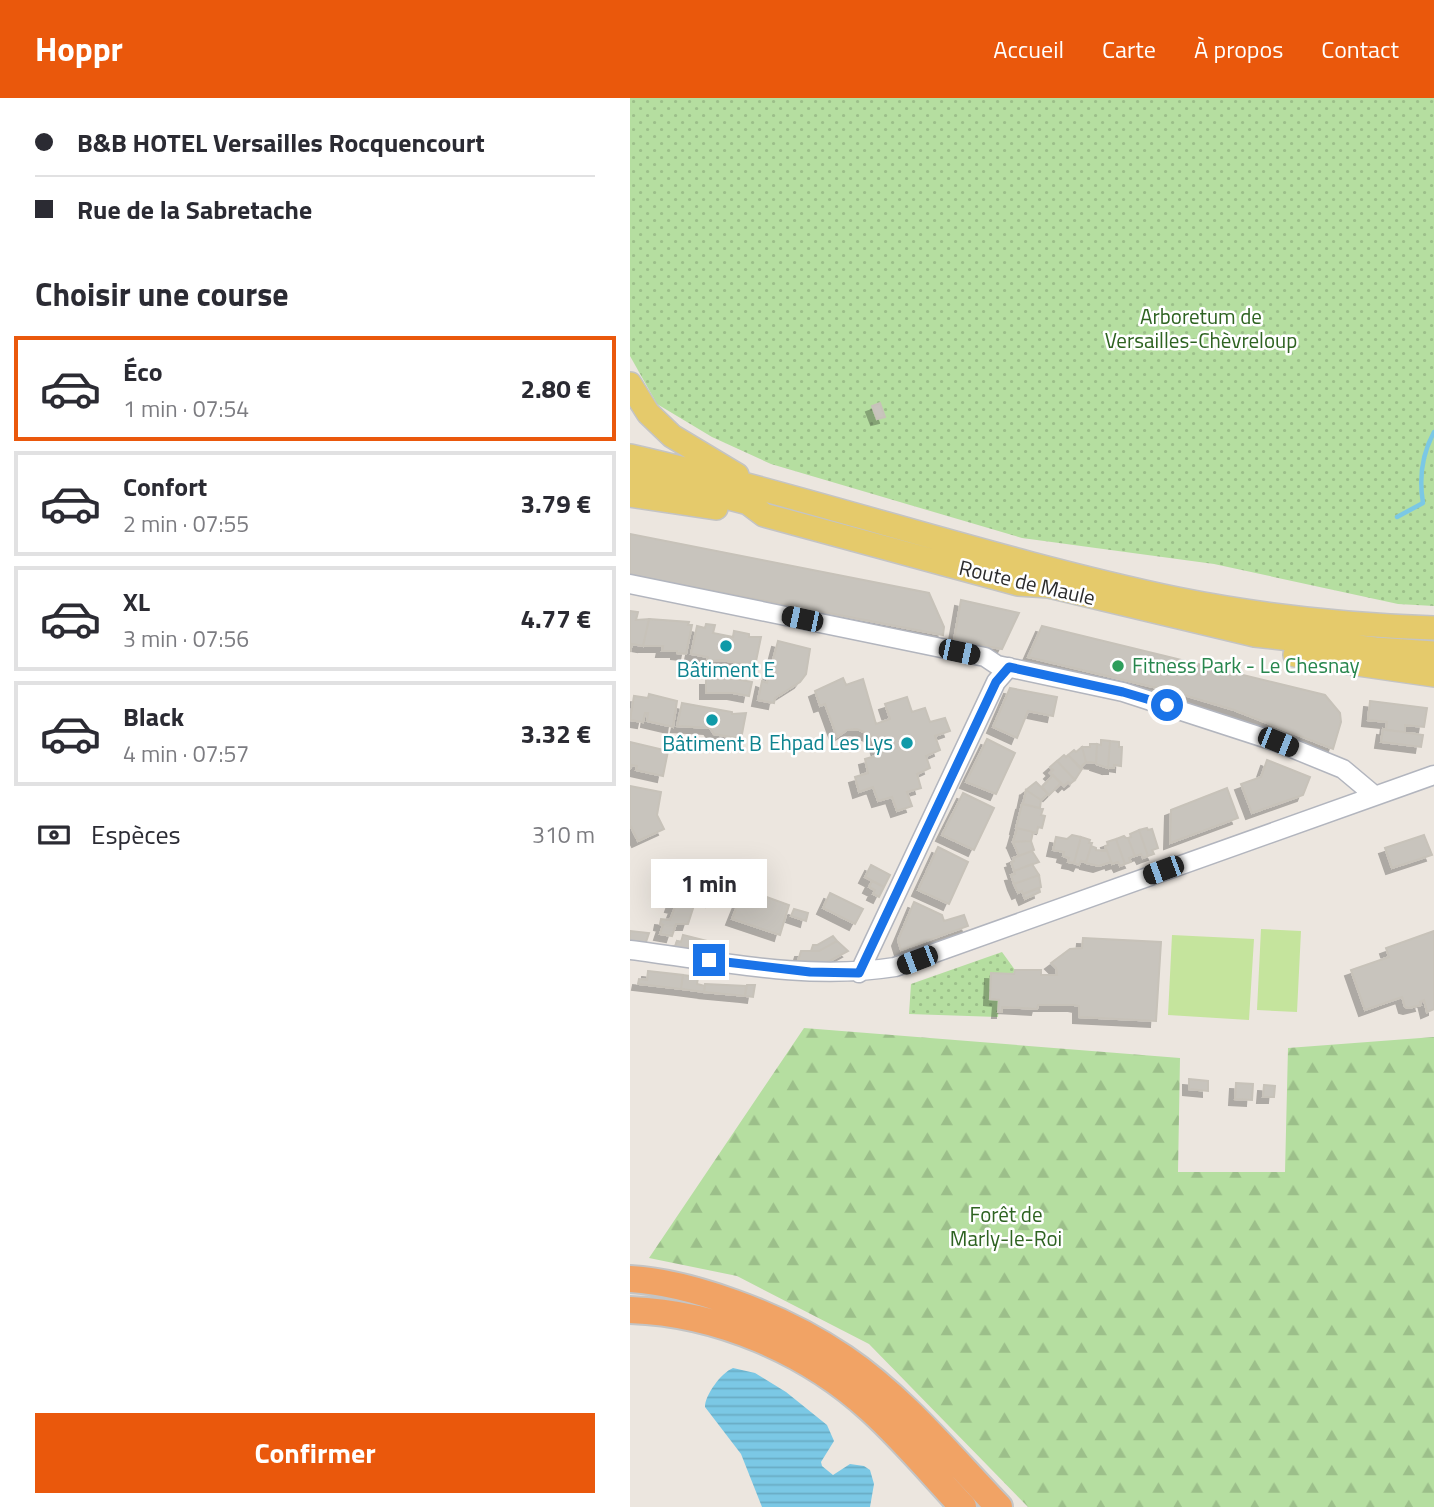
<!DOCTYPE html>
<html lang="fr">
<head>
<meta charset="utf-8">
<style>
	:root { --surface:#fff; --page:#f7f7f7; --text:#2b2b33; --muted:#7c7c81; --line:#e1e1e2; --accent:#ea580c }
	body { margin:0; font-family:"Titillium Web",sans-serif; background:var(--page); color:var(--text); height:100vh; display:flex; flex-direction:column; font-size:26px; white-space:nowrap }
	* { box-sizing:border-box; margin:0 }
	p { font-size:23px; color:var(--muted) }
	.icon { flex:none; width:38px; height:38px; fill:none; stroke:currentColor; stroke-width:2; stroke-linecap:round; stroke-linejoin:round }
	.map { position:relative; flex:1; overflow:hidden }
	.details { display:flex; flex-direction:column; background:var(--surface); width:630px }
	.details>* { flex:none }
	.banner { display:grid; align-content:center; height:154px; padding:0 35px; background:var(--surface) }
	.end { position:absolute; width:32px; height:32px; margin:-16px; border:9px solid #1a73e8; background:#fff; box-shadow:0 0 0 4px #fff }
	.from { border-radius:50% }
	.bubble { position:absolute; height:49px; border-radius:0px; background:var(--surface); box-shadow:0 7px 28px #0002; font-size:23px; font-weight:700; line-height:49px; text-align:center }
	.car { position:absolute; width:21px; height:42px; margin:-21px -10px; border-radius:9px; box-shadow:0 0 5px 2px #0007; background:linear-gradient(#222 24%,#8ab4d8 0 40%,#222 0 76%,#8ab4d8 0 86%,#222 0) }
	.banner b { display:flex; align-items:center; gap:24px; height:66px; font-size:26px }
	.banner b+b { border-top:2px solid var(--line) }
	.banner i { width:18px; height:18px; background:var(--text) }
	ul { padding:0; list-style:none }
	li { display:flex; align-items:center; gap:21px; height:105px; margin:0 14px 10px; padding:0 21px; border:4px solid var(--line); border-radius:0px }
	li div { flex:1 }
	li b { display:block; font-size:26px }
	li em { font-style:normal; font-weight:700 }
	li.on { border-color:var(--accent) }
	li>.icon { width:63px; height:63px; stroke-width:1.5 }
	h2 { padding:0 35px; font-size:32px; line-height:84px }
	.pay { display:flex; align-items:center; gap:18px; height:77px; padding:0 35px; font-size:26px }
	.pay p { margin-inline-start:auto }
	.cta { display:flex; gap:14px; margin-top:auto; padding:14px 35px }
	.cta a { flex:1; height:80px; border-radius:0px; background:var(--accent); color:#fff; font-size:28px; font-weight:700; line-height:80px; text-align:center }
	header { display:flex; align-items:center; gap:42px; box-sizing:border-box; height:98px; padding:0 35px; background:var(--accent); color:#fff }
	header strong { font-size:33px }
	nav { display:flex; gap:38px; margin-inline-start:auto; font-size:24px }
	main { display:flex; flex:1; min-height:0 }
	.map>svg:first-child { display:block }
	.forest { fill:url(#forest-firs) }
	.park { fill:url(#park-dots) }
	.pitch { fill:#c5e49d }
	.water { fill:url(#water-rules) }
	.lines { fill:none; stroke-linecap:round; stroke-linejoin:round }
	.stream { stroke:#7bc8e5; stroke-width:4.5 }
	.building { fill:#c8c4bd; stroke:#c7c2b9; stroke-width:2; filter:url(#shadow) }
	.minor-casing { stroke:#b2b5be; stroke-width:21 }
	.major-casing { stroke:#c4c4c4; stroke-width:26 }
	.highway-casing { stroke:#c4c4c4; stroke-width:30 }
	.minor { stroke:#fff; stroke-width:18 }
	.major { stroke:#e5ca6b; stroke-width:23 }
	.highway { stroke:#f1a365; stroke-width:26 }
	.route { stroke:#1a73e8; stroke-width:9 }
	.culture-dot { fill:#0f9aa8; stroke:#fff; stroke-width:2.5 }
	.leisure-dot { fill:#2e9e5b; stroke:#fff; stroke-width:2.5 }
	.labels { text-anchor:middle; stroke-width:5; stroke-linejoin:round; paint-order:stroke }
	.park-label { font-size:21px; fill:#2e6321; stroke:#fff }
	.street-label { font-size:21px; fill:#2b2b2b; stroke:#fff }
	.leisure-label { font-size:21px; fill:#27864d; stroke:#fff; text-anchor:start }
	.culture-label { font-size:21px; fill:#0d838f; stroke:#fff }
</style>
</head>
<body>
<header>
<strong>Hoppr</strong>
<nav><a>Accueil</a><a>Carte</a><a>À propos</a><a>Contact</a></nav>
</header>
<main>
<section class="details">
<div class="banner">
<b><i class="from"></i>B&amp;B HOTEL Versailles Rocquencourt</b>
<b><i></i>Rue de la Sabretache</b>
</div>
<h2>Choisir une course</h2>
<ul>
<li class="on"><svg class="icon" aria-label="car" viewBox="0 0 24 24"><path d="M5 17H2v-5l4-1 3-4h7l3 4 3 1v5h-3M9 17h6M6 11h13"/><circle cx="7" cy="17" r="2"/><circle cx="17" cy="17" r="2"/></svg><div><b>Éco</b><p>1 min · 07:54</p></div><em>2.80 €</em></li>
<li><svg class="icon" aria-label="car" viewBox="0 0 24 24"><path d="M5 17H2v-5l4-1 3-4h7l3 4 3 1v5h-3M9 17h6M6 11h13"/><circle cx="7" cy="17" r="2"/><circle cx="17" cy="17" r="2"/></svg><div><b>Confort</b><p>2 min · 07:55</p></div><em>3.79 €</em></li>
<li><svg class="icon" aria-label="car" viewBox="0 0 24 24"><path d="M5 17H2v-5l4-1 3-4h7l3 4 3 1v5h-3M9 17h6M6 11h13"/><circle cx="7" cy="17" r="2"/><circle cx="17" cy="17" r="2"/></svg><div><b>XL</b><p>3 min · 07:56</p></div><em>4.77 €</em></li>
<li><svg class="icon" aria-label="car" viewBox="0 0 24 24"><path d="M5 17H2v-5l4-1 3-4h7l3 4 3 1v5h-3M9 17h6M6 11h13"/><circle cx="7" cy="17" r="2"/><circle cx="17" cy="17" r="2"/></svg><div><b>Black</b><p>4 min · 07:57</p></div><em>3.32 €</em></li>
</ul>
<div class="pay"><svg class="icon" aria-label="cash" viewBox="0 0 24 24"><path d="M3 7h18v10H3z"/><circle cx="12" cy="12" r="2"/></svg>Espèces<p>310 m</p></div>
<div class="cta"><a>Confirmer</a></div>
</section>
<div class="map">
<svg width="804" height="1409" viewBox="0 0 804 1409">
	<defs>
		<pattern id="forest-firs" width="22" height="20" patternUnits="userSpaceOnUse" patternTransform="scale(1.75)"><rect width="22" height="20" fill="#b5dea0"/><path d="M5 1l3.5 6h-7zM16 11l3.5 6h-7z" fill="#9cbf8a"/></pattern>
		<pattern id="park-dots" width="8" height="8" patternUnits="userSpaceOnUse" patternTransform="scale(1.75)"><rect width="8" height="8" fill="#b5dea0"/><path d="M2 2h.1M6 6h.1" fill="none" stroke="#9cbf8a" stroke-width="1.8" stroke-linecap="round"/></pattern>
		<pattern id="water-rules" width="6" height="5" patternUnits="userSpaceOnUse" patternTransform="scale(1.75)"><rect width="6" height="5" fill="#7bc8e5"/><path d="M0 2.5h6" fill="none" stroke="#6aacc5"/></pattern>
		<filter id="shadow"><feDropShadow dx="-6" dy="6" stdDeviation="0" flood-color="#0004"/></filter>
	</defs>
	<rect width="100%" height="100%" fill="#ece6df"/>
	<path class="forest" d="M 174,930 L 550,960 L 548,1074 L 655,1074 L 658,950 L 804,939 L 804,1409 L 398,1409 L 239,1246 L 107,1178 L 19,1160 Z"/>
	<path class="park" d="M 0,0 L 804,0 L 804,508 L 768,506 L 584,466 L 392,440 L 141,366 L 82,339 L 27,306 L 0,258 Z
		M 372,854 L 385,872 L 369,902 L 368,919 L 279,916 L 281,886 Z"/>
	<path class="pitch" d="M 631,831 L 671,833 L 667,914 L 627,912 Z
		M 542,837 L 624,841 L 619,922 L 538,917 Z"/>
	<path class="water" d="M 103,1270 L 125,1275 L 156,1294 L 197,1327 L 204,1343 L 191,1364 L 192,1368 L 203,1377 L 220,1366 L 234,1368 L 240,1372 L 244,1386 L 240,1409 L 132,1409 L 111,1356 L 75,1309 C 75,1297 91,1275 103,1270 Z"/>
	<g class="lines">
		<path class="stream" d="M 767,419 L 793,405 C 789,381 792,356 804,334"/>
	</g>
	<path class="building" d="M 250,305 L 255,319 L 247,321 L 242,308 Z
		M 0,436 L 299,495 L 314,529 L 313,537 L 0,477 Z
		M 331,502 L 389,515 L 372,551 L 324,542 Z
		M 0,513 L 8,514 L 6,522 L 19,521 L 13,548 L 2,546 L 0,554 Z
		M 19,521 L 59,524 L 58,527 L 62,527 L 56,556 L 47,555 L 47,553 L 32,553 L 33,548 L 13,548 Z
		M 76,526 L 85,527 L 83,535 L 103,539 L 104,533 L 119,536 L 119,539 L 131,539 L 125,568 L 92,562 L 77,563 L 78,559 L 61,556 L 67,528 L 75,530 Z
		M 412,528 L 695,597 L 710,615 L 711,624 L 703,651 L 604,612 L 544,594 L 398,559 Z
		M 148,543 L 180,551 L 176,576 L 170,584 L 145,600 L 144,605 L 128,602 L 132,583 L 137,585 Z
		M 213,580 L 216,587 L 233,581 L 246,626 L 260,621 L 255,606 L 277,599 L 282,614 L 295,610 L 300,624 L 315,620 L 320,633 L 305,638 L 310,652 L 296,658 L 300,670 L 287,676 L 291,690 L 277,694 L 282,708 L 267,713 L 262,699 L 248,703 L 243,689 L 229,694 L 225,679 L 238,675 L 235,661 L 249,657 L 245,643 L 240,637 L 227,631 L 217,632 L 207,639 L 195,606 L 190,608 L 185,593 Z
		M 76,581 L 106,581 L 122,584 L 119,598 L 103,595 L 76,595 Z
		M 380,590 L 427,599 L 423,618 L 398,613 L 387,640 L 363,629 Z
		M 19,596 L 47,603 L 43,629 L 17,623 L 18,615 L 15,615 L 13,624 L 0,622 L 4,598 L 18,600 Z
		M 740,603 L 797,610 L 794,629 L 775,627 L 775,634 L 756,632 L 757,624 L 738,622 Z
		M 52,605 L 102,614 L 102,616 L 116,615 L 111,641 L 84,636 L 80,630 L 47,628 Z
		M 753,631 L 793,637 L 791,649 L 751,644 Z
		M 357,641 L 385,655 L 366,696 L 336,684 Z
		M 471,642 L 480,643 L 478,670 L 466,666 L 467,646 L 471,647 Z
		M 480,643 L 489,644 L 489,649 L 492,649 L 491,668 L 484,667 L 484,670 L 478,670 Z
		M 0,644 L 38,653 L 33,678 L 6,672 L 7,668 L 2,667 L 0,671 Z
		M 460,646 L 467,646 L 466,665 L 456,664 L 452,649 L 460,649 Z
		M 452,649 L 456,664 L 450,670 L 438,657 L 444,652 L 446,654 Z
		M 434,657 L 436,659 L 438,657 L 452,671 L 445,682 L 427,663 Z
		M 637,662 L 680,679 L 673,697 L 622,715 L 611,686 L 631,679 Z
		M 427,663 L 445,682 L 440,686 L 438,684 L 434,688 L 420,675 L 423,672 L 420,669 Z
		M 423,677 L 431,685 L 419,697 L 412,689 Z
		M 406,684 L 418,696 L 411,702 L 396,692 Z
		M 0,688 L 31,694 L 27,717 L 34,731 L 8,743 L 0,727 Z
		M 597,690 L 608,720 L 540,745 L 541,712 Z
		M 396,692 L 411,702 L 410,710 L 393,706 Z
		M 333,695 L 364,710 L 344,752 L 312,737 Z
		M 392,706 L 413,711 L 411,717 L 415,718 L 412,730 L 408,729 L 407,735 L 386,730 Z
		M 387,730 L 403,734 L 401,743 L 383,744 Z
		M 517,730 L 518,732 L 522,731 L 528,750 L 522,752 L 524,756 L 518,758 L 509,732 Z
		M 509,732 L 518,758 L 513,760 L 511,756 L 505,758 L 498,740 L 501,739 L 500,736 Z
		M 442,737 L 451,739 L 444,765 L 438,764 L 439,760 L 433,758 L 434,754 L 423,752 L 426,739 L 437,741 Z
		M 794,737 L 802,757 L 762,770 L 755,750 Z
		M 494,738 L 496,740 L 498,740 L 505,758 L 499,760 L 501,764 L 495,766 L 486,741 Z
		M 451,739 L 460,742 L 459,745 L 462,745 L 456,764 L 451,763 L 449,767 L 444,765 Z
		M 486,741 L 495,766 L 490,768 L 488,764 L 482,766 L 475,748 L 478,747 L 477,744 Z
		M 401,743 L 404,752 L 389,758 L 383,744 Z
		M 461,748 L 466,750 L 466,752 L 477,753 L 481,764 L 469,768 L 456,765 Z
		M 308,749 L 338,764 L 319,806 L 288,792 Z
		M 402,753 L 409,764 L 384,773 L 381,764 L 384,763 L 383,760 Z
		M 402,766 L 409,777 L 384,786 L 381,777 L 385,776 L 384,773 Z
		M 241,767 L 260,777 L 254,789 L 235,779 Z
		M 49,773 L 63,778 L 62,782 L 86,790 L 81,803 L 67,798 L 58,826 L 46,826 L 42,838 L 30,836 L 33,827 L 30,826 L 31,821 L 40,822 L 45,809 L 41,808 L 47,791 L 42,789 Z
		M 409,777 L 411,789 L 393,796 L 392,793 L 388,795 L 384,786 Z
		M 242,783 L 254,789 L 249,799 L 243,796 L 245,792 L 239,789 Z
		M 409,790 L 410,794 L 395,801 L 393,796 Z
		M 114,791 L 159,807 L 150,837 L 102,821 Z
		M 200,795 L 233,811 L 225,826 L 193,810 Z
		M 284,804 L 312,817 L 314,823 L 334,817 L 338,828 L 271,852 L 268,842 Z
		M 164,811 L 178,815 L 176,823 L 161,818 Z
		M 0,833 L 19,835 L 15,847 L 0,845 Z
		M 804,833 L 804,911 L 797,914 L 794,902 L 790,904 L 791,907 L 779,910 L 775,909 L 772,899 L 735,912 L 721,872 L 759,859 L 756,850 Z
		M 53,837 L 89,846 L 86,856 L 41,850 L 41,848 L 45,848 L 47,843 L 51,844 Z
		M 203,838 L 207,843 L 189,853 L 181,853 L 183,847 L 187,847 Z
		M 453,840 L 531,844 L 526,923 L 449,919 L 449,908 L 444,907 L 408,907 L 407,911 L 372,909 L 372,914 L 368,914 L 369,902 L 360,901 L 361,875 L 384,876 L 385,872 L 411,872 L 411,877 L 427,877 L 426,870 L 421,865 L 440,851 L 452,850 Z
		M 207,843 L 218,853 L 196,865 L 167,866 L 171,853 L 189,853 Z
		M 18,873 L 53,877 L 51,891 L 8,886 L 9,881 L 17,882 Z
		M 53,877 L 68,879 L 67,886 L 75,888 L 74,894 L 51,891 Z
		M 75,886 L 116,888 L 115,898 L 74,894 Z
		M 117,887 L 125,887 L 123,899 L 115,898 Z
		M 559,981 L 578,983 L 578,993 L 559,991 Z
		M 606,985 L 623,986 L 622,1002 L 605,1001 Z
		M 634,987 L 645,988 L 644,999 L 633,999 Z"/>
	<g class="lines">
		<g class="minor-casing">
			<path id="minor" d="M 0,486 L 355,559 L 367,567 L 493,594 L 647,644 L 713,671 L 744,697
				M 0,852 C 87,863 177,883 265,869 L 804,677
				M 229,875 L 366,584 L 379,569"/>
		</g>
		<g class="major-casing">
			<path id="major" d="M 0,286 L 18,315 L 42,338 L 107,377
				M 0,358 C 184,400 363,462 547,501 C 631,518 718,527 804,530
				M 0,374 L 118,405 L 134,417 L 388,486 L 419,488 L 625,537 L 745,551 L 804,555
				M 0,397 L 86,410
				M 665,557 L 804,577"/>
		</g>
		<g class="highway-casing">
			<path id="highway" d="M 0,1181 C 36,1183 71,1193 104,1205 C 143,1219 180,1237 214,1260 C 273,1300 320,1358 369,1409
				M 0,1212 C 87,1215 177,1253 241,1312 C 274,1342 303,1377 333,1409"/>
		</g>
		<use href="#minor" class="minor"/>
		<use href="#major" class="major"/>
		<use href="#highway" class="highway"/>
	</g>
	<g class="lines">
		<path class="route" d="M 79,862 L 180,874 L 229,875 L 366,584 L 379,569 L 493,594 L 537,607"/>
	</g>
	<g class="culture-dot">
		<circle cx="96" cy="548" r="7"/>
		<circle cx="82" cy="622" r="7"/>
		<circle cx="277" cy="645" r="7"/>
	</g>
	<circle class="leisure-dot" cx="488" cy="568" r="7"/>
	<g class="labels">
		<g class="park-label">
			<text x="571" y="226">Arboretum de<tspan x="571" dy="24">Versailles-Chèvreloup</tspan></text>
			<text x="376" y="1124">Forêt de<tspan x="376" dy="24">Marly-le-Roi</tspan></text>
		</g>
		<g class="street-label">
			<text transform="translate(397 485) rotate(13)" y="7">Route de Maule</text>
		</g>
		<g class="leisure-label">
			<text x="502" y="575">Fitness Park - Le Chesnay</text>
		</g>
		<g class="culture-label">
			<text x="96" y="579">Bâtiment E</text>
			<text x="263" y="652" text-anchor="end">Ehpad Les Lys</text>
			<text x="82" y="653">Bâtiment B</text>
		</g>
	</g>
</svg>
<i class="end from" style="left:537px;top:607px"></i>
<i class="end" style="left:79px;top:862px"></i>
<div class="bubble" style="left:21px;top:761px;width:116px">1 min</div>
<i class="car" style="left:172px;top:521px;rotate:282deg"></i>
<i class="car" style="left:329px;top:554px;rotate:102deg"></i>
<i class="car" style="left:648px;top:644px;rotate:112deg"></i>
<i class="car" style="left:533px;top:772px;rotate:250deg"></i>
<i class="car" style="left:287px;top:862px;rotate:249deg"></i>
</div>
</main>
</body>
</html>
